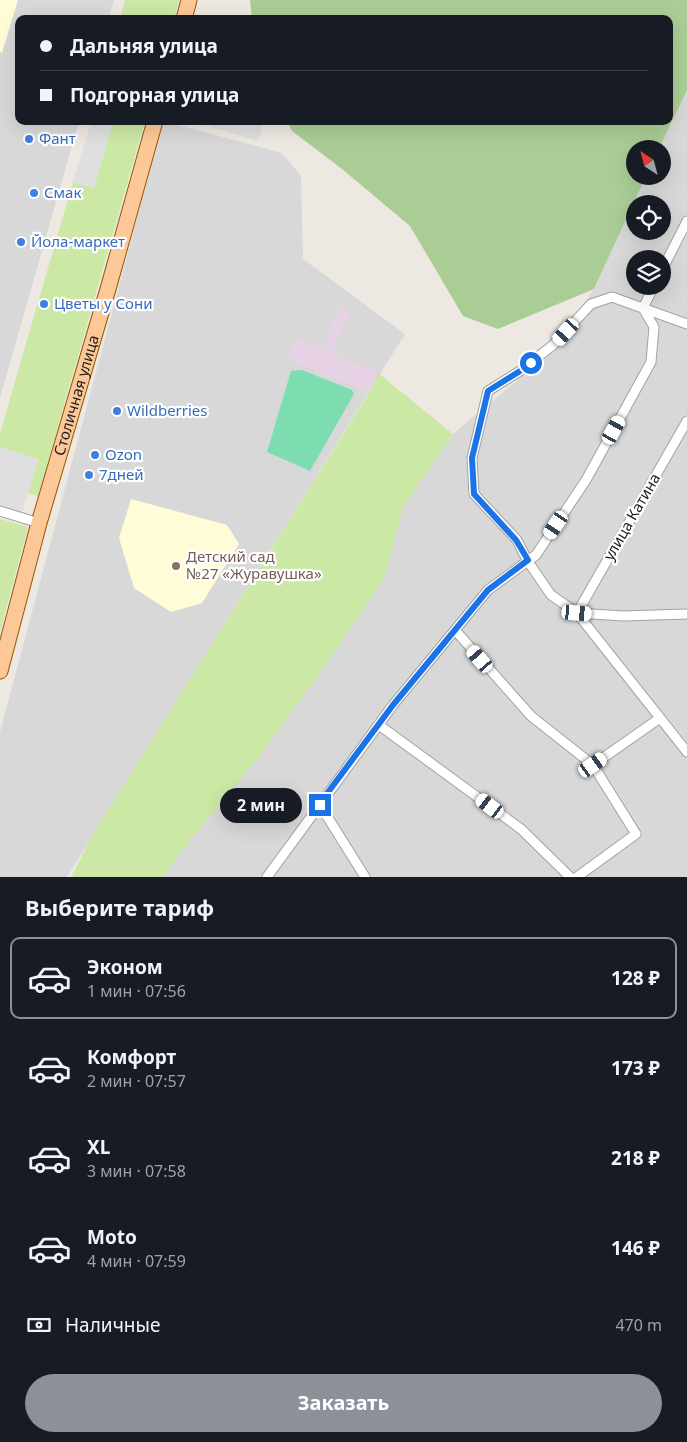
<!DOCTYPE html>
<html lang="ru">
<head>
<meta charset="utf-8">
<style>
	:root { --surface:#171b24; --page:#20242c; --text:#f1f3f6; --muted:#9ea1a6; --line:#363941; --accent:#8c9099 }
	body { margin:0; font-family:"Noto Sans",sans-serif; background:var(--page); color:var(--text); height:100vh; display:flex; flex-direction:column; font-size:19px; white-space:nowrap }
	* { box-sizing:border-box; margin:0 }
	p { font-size:16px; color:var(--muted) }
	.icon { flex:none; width:28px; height:28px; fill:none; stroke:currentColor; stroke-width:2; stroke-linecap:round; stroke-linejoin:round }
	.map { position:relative; height:877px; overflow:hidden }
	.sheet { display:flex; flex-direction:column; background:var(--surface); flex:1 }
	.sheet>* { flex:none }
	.top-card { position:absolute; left:15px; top:15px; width:658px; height:110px; border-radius:10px; box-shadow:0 5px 20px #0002; display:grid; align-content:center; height:110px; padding:0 25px; background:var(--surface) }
	.needle { width:32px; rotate:324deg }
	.buttons { position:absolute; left:626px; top:140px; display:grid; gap:10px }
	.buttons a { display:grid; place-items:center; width:45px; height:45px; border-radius:50%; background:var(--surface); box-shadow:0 5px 20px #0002; font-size:25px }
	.end { position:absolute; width:22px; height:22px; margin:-11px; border:6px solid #1a73e8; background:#fff; box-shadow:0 0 0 2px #fff }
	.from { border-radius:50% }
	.bubble { position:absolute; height:35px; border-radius:18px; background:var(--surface); box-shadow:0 5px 20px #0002; font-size:16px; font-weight:700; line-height:35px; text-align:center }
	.car { position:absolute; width:15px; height:30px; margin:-15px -8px; border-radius:6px; box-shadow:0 0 4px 1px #0007; background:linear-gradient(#fff 24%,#345 0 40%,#fff 0 76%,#345 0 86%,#fff 0) }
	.top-card b { display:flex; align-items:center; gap:18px; height:48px; font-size:19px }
	.top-card b+b { border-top:1px solid var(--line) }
	.top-card i { width:12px; height:12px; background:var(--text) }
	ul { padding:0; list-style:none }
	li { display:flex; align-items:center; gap:15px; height:82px; margin:0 10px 8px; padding:0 15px; border:2px solid transparent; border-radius:10px }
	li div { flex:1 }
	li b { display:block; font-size:19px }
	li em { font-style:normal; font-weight:700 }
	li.selected { border-color:var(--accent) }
	li>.icon { width:45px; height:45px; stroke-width:1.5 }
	h2 { padding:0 25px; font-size:22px; line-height:60px }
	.pay { display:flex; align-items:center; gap:12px; height:55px; padding:0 25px; font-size:19px }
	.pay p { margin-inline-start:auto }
	.action { display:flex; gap:10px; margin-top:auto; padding:10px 25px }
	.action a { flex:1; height:58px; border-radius:30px; background:var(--accent); color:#fff; font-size:20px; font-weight:700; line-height:58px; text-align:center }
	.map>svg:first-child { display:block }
	.residential { fill:#d9d8d8; fill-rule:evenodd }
	.industrial { fill:#e6d2e4 }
	.education { fill:#fffcd8 }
	.grass { fill:#cce8a5 }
	.forest { fill:#aacd95 }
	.pitch { fill:#7dddb0 }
	.parking { fill:#dfdfdf }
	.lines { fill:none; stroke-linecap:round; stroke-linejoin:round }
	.street-casing { stroke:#a2a2a2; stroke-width:11 }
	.primary-casing { stroke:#935600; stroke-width:17 }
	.street { stroke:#fff; stroke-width:9 }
	.primary { stroke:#fcc897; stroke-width:15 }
	.route { stroke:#1a73e8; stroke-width:6 }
	.shop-dot { fill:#3f7fe0; stroke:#fff; stroke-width:2 }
	.education-dot { fill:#8d6e63; stroke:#fff; stroke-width:2 }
	.labels { text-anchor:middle; stroke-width:4.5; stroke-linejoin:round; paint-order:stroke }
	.shop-label { font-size:15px; fill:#366cbe; stroke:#fff; text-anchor:start }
	.street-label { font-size:15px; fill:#1b1b1b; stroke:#fff }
	.education-label { font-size:15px; fill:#785e54; stroke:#fff; text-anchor:start }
</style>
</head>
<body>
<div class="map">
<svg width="687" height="877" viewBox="0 0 687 877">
	<rect width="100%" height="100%" fill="#ede8e1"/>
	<path class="residential" d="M 0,0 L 114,0 L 108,19 L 19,19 L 19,121 L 79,121 L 0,398 Z
		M 687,90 L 687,877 L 164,877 L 176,858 L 261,754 L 322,670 L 384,578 L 403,507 L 453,434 L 557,347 L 594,289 L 646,176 L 662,176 L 662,149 L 659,149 ZM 635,204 L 662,204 L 662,231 L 635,231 ZM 635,259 L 662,259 L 662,286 L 635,286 Z
		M 163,121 L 282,153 L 301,176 L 303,259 L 405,334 L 67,877 L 0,877 L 0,732 Z"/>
	<path class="industrial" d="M 340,306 L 350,310 L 332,354 L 378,373 L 369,393 L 288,359 L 297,338 L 323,349 Z"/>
	<path class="education" d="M 0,0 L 18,0 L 2,53 L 0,52 Z
		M 131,499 L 227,525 L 239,544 L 202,603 L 171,612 L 134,588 L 119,538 Z"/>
	<path class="grass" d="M 125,0 L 179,0 L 174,19 L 120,19 Z
		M 113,121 L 145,121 L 38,496 L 28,493 L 38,459 L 0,447 L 0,433 L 73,182 L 94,188 Z
		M 378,373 L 453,434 L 403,507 L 384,578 L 322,670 L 261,754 L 176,858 L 164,877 L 71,877 L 91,838 L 369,393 Z
		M 0,519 L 28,527 L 0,632 Z"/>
	<path class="forest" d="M 250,0 L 687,0 L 687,90 L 659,149 L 635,149 L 635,176 L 646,176 L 594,289 L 498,329 L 463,316 L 410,226 L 342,169 L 292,131 L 287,121 L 669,121 L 669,19 L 252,19 Z"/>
	<path class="pitch" d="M 302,370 L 352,390 L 354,394 L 310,471 L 267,452 L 291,371 Z"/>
	<path class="parking" d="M 91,121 L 113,121 L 94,188 L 73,182 Z
		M 193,121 L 234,121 L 249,126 L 251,121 L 264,121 L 258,141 Z
		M 0,447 L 38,459 L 22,513 L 0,506 Z"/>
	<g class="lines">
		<g class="street-casing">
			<path id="street" d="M 662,270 L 687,221
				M 643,308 L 654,286
				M 687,324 L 612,297 L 591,304 L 553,345 L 520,371 L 488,391 L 472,458 L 474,494 L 517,540 L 527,560 L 551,595 L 577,613 L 687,752
				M 687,421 L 577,613 L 623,616 L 687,614
				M 0,511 L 39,523
				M 455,630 L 531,716 L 593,765 L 636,834 L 577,877
				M 379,725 L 521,829 L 570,877
				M 593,765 L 660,718
				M 320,805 L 365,877
				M 267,877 L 393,705 L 488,590 L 536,555 L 586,480 L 651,362 L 654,327 L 643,308"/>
		</g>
		<g class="primary-casing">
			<g id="primary">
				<path d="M 184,19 L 189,0"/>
				<path id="s1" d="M 0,671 L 39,523 L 108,289 L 155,121"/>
			</g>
		</g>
		<use href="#street" class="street"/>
		<use href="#primary" class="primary"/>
	</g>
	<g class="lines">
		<path class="route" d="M 320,805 L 323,799 L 393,705 L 488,590 L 528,560 L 516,540 L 474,494 L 472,458 L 488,391 L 520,371 L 531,363"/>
	</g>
	<g class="shop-dot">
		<circle cx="29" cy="139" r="5"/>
		<circle cx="34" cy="193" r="5"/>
		<circle cx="21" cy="242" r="5"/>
		<circle cx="44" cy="304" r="5"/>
		<circle cx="117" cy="411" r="5"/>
		<circle cx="95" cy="455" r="5"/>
		<circle cx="89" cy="475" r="5"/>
	</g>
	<circle class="education-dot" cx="176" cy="566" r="5"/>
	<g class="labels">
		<g class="shop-label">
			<text x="39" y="144">Фант</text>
			<text x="44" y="198">Смак</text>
			<text x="31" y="247">Йола-маркет</text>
			<text x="54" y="309">Цветы у Сони</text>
			<text x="127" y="416">Wildberries</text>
			<text x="105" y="460">Ozon</text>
			<text x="99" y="480">7дней</text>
		</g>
		<g class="street-label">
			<text dy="5" stroke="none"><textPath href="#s1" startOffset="286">Столичная улица</textPath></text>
			<text transform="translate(632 517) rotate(-60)" y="5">улица Катина</text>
		</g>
		<g class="education-label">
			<text x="186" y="562">Детский сад<tspan x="186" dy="17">№27 «Журавушка»</tspan></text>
		</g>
	</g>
</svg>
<div class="buttons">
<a><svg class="needle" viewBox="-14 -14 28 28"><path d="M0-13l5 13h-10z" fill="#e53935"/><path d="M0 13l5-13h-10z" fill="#9ea1a6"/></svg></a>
<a><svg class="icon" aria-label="locate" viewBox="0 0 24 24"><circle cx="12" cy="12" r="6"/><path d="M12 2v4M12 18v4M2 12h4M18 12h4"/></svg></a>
<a><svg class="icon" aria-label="layers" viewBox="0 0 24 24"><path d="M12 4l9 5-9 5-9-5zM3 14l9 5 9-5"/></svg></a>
</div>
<i class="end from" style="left:531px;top:363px"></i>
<i class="end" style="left:320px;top:805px"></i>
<div class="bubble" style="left:220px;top:788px;width:82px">2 мин</div>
<i class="car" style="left:566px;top:332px;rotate:222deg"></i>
<i class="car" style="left:614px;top:430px;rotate:29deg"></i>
<i class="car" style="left:556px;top:525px;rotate:214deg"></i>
<i class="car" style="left:577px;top:613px;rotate:95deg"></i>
<i class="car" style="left:480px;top:659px;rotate:319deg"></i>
<i class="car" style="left:593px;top:765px;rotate:55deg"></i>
<i class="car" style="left:490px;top:806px;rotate:307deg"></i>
<div class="top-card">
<b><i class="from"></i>Дальняя улица</b>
<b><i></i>Подгорная улица</b>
</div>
</div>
<section class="sheet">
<h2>Выберите тариф</h2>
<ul>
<li class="selected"><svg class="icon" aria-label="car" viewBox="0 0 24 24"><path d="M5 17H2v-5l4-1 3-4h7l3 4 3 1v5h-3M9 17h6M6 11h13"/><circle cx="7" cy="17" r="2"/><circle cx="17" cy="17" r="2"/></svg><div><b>Эконом</b><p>1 мин · 07:56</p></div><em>128 ₽</em></li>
<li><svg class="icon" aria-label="car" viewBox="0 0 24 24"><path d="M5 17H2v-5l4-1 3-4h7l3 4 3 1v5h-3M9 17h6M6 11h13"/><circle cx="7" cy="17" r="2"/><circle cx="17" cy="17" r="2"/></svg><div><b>Комфорт</b><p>2 мин · 07:57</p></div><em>173 ₽</em></li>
<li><svg class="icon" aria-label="car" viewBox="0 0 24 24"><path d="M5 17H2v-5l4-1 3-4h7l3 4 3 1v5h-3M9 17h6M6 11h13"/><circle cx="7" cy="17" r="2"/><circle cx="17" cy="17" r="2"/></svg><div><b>XL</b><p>3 мин · 07:58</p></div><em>218 ₽</em></li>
<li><svg class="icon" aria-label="car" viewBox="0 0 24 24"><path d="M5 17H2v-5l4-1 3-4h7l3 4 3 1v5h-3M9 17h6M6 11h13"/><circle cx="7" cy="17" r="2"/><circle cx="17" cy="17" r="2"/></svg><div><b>Moto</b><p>4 мин · 07:59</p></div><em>146 ₽</em></li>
</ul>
<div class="pay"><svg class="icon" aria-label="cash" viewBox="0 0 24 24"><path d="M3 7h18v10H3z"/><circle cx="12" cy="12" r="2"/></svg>Наличные<p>470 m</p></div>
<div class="action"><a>Заказать</a></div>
</section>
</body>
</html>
